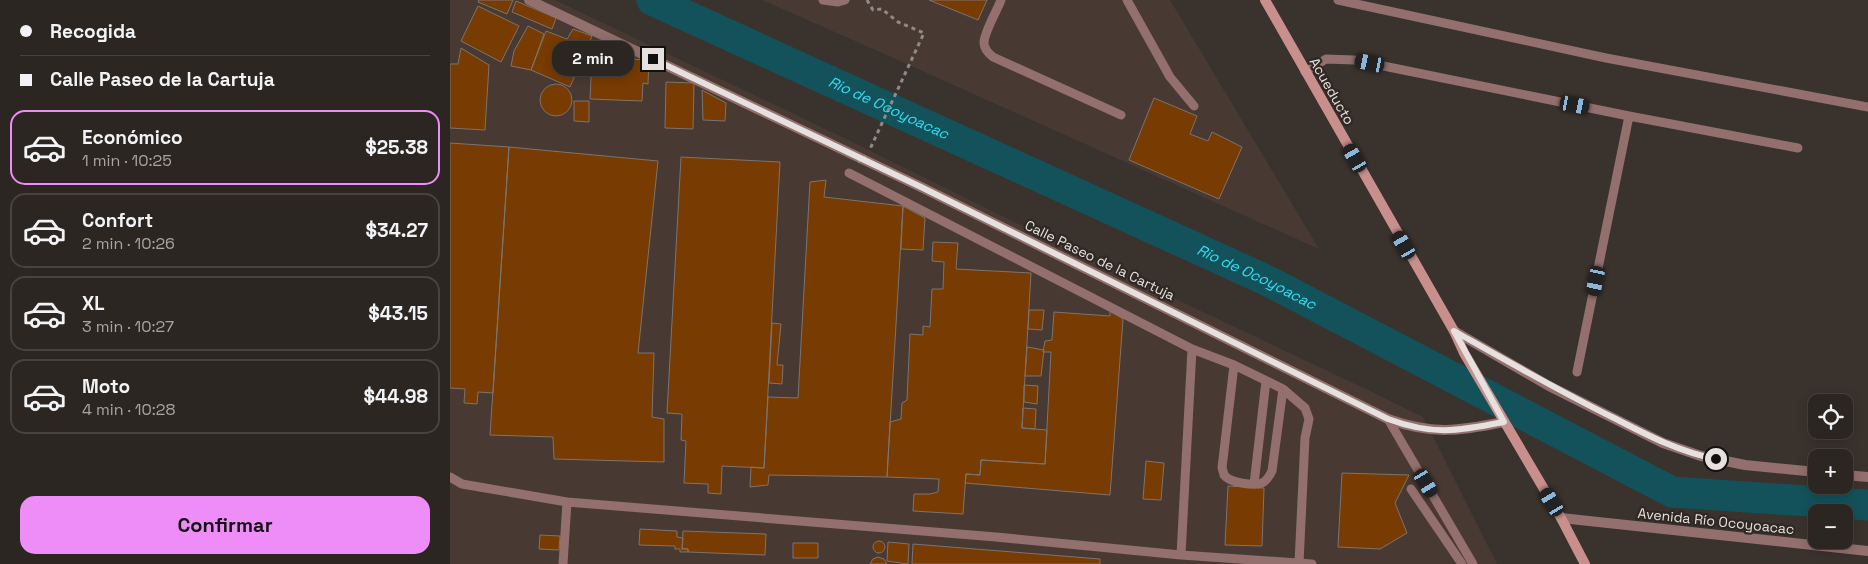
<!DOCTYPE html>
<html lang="es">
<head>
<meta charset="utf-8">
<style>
	:root { --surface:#2c2622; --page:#38322f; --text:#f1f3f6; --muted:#a6a5a5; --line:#484340; --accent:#ee8cf8 }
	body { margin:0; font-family:"Space Grotesk",sans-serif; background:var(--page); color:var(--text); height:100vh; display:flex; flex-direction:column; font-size:19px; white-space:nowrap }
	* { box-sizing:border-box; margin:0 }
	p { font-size:16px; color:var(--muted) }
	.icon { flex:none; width:28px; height:28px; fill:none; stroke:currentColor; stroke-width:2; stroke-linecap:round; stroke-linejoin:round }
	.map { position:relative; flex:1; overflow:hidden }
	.side { display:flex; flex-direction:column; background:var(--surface); width:450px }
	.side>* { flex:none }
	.banner { display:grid; align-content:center; height:110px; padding:0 20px; background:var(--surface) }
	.buttons { position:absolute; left:1358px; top:394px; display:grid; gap:10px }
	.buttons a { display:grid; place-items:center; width:45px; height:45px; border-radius:10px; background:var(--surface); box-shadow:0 2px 12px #0003,0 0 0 1px var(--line); font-size:25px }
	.end { position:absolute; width:22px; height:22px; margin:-11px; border:6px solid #e6e1de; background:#111; box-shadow:0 0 0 2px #111 }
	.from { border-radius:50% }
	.bubble { position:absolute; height:35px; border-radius:15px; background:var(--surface); box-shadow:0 2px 12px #0003,0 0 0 1px var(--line); font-size:16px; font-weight:600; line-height:35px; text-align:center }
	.car { position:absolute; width:15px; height:30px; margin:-15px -8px; border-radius:6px; box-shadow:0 0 4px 1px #0007; background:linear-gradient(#222 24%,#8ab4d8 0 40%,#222 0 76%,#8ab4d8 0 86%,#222 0) }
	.banner b { display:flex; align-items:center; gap:18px; height:48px; font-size:19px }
	.banner b+b { border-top:1px solid var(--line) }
	.banner i { width:12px; height:12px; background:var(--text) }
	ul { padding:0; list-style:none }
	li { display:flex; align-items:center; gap:15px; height:75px; margin:0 10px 8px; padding:0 10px; border:2px solid var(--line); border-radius:15px }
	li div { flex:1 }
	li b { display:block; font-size:19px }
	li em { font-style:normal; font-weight:600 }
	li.active { border-color:var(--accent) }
	li>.icon { width:45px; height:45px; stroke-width:1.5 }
	.button { display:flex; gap:10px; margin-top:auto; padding:10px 20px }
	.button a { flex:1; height:58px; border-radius:15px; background:var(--accent); color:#111; font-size:20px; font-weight:600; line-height:58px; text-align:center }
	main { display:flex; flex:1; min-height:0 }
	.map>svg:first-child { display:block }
	.built { fill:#483a32 }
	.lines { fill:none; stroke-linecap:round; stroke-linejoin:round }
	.river { stroke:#13525b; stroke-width:31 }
	.building { fill:#783b02; stroke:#7c746e }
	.path { stroke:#918b87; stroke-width:3; stroke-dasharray:4 4; stroke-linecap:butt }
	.service { stroke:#936f6d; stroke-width:9 }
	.minor { stroke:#936f6d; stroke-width:10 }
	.secondary { stroke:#c98f8c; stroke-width:10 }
	.path-bridge { stroke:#918b87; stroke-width:3; stroke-dasharray:4 4; stroke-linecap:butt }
	.route { stroke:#e6e1de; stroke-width:6 }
	.labels { text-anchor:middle; stroke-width:4.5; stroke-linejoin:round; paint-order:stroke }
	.street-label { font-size:14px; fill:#e6e1de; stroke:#302823 }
	.water-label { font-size:15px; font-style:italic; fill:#31ddf3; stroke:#302823 }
</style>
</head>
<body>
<main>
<section class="side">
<div class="banner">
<b><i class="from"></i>Recogida</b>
<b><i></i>Calle Paseo de la Cartuja</b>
</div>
<ul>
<li class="active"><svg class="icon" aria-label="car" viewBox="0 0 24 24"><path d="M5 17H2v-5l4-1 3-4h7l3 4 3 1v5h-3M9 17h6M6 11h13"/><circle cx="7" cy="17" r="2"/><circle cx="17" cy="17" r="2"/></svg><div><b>Económico</b><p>1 min · 10:25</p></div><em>$25.38</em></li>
<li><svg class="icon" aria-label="car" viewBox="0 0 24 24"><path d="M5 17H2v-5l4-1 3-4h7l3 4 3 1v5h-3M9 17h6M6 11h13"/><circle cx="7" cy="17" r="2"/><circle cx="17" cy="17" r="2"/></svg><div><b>Confort</b><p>2 min · 10:26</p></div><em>$34.27</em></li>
<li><svg class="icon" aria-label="car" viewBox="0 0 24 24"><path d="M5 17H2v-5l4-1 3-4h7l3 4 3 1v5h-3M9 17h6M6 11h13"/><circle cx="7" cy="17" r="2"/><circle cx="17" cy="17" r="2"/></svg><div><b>XL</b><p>3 min · 10:27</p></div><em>$43.15</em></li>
<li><svg class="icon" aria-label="car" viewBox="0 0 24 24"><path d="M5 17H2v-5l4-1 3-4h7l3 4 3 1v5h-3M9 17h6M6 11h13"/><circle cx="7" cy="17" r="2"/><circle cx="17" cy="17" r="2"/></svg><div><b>Moto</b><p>4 min · 10:28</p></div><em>$44.98</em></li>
</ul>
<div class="button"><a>Confirmar</a></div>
</section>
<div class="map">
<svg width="1418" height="564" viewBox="0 0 1418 564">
	<rect width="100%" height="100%" fill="#3a322d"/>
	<path class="built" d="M 0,0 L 105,0 L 388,135 L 605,242 L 918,390 L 973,417 L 1047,564 L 0,564 Z
		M 312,0 L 720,0 L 869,249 L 430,52 Z"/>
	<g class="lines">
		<path class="river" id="s1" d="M 202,0 L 818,281 L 1222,492 L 1418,505"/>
	</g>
	<path class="building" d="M 29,0 L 63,0 L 57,14 L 28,2 Z
		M 479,0 L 537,0 L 528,20 Z
		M 66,1 L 106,18 L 102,29 L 62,12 Z
		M 28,6 L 69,26 L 51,62 L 11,41 Z
		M 78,26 L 94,34 L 81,70 L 61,66 L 64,51 Z
		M 123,29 L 142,36 L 120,87 L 81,70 L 96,31 L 117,39 Z
		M 11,48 L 39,65 L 35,130 L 0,128 L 0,64 L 8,64 Z
		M 142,57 L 199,60 L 198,84 L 193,83 L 192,101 L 140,99 Z
		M 216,82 L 244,83 L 243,129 L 215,128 Z
		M90 100a16 16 0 1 1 32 0a16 16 0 1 1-32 0Z
		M 252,90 L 276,103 L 275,121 L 253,120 Z
		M 704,98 L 747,116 L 740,134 L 758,141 L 762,132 L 792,147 L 769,199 L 679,160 Z
		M 124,101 L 139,101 L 139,122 L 124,121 Z
		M 0,143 L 59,147 L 43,393 L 28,392 L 27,404 L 14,403 L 15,389 L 0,388 Z
		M 59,147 L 208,161 L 188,353 L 204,353 L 202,417 L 214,419 L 214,462 L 104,459 L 103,437 L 40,435 Z
		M 231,157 L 330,162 L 314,468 L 272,466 L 271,494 L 258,493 L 258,484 L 234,483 L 236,441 L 231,440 L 232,414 L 217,413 Z
		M 376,180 L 374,197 L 453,206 L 437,477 L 319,475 L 318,485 L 300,487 L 301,467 L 314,468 L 318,397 L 348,398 L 360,182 Z
		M 453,206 L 475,218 L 473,250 L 451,249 Z
		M 483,242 L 508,243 L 506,269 L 581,273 L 572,428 L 597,430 L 595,464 L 531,460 L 530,475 L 516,474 L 513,514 L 463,511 L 464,494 L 480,494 L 488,492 L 489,479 L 437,477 L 440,422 L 451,419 L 452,403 L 457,400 L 460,334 L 473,335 L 473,326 L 480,327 L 482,289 L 493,289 L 494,262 L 482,261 Z
		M 579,310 L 594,310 L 592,330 L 578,329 Z
		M 660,311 L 673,319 L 660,495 L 515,483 L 516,474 L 530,475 L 531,460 L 595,464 L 601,352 L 593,352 L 595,341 L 602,340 L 604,312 L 660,316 Z
		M 322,323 L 331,324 L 327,365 L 333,365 L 332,384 L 319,383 Z
		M 577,347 L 594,350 L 591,376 L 575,376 Z
		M 574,385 L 588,386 L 587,404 L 574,402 Z
		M 573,408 L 586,409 L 585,429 L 572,428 Z
		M 696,461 L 714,463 L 711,500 L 693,499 Z
		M 892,473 L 959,475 L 945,503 L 957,533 L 930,549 L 888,547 Z
		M 778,486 L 814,488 L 812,546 L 775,545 Z
		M 190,529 L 227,531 L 227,537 L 233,538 L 232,549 L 238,549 L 238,552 L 230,552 L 230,549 L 225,549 L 225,546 L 189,545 Z
		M 233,531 L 316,534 L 315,555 L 238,552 L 238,549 L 232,549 Z
		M 90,535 L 110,536 L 109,550 L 89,549 Z
		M423 547a6 6 0 1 1 12 0a6 6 0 1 1-12 0Z
		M 438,542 L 459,544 L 458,564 L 437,561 Z
		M 343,543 L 368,543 L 368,558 L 343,558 Z
		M 463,544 L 650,559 L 650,564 L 462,564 Z
		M 428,557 L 434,559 L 437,564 L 420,564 L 423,559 Z"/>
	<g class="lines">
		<path class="path" d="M 417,0 L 423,10 L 432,9 L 448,22 L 474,33 L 420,149"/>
		<path class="service" d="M 373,0 L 388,2 L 395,0
			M 551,0 C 547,11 534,32 534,43 C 534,49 538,53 543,57 L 671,115
			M 677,0 L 720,77 L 744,106
			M 888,0 L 1156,58 L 1418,107
			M 855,72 L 876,59 L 904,60 L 1179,116 L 1348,148
			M 399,173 L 742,349 L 784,365 L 833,389 L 855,408 L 859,419 L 855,438 L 849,563
			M 784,365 L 772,468 C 772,468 774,474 774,475 C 780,483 804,486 812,483 C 817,481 820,475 822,471 L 833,389
			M 1127,372 L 1179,116
			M 938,419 L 1023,564
			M 0,477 L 12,484 L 117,502 L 546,537 L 731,555 L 862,564
			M 804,484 L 816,381
			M 961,489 L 1012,564
			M 731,555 L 742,349
			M 113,564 L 117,502"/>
		<path class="minor" d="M 79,0 L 471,187 L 938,419 C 982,435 1009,431 1054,422
			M 1004,331 L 1099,386 L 1213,443 L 1251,456 L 1295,465 L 1366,472
			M 1394,475 L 1418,477
			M 1111,518 L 1418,551"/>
		<path class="secondary" d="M 815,0 L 1004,331 L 1014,353 L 1111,518 L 1135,564"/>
		<path class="path-bridge" d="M 408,162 L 416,156"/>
	</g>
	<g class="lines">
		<path class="route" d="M 203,59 L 471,187 L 938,419 C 984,436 1008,431 1054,422 L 1004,331 C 1057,361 1109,391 1164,418 C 1197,435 1229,452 1266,459"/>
	</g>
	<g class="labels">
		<g class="street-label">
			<text transform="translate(882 91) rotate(60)" y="5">Acueducto</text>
			<text transform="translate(650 260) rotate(26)" y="5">Calle Paseo de la Cartuja</text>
			<text transform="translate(1266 521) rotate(6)" y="5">Avenida Río Ocoyoacac</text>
		</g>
		<g class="water-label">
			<text dy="5" stroke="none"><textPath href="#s1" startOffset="260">Rio de Ocoyoacac</textPath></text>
			<text dy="5" stroke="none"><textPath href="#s1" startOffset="665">Rio de Ocoyoacac</textPath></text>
		</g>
	</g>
</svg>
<div class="buttons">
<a><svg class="icon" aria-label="locate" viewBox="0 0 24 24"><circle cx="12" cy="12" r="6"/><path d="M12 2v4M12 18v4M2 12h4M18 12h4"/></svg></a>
<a>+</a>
<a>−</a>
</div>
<i class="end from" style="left:1266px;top:459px"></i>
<i class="end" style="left:203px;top:59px"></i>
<div class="bubble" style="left:102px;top:41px;width:82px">2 min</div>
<i class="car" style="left:920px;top:63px;rotate:282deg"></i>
<i class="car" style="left:1125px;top:105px;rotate:101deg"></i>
<i class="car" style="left:905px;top:158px;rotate:330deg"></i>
<i class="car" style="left:954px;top:245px;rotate:330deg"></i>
<i class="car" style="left:1146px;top:281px;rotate:192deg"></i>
<i class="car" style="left:976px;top:483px;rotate:149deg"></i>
<i class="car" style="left:1102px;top:502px;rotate:329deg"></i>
</div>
</main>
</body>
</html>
